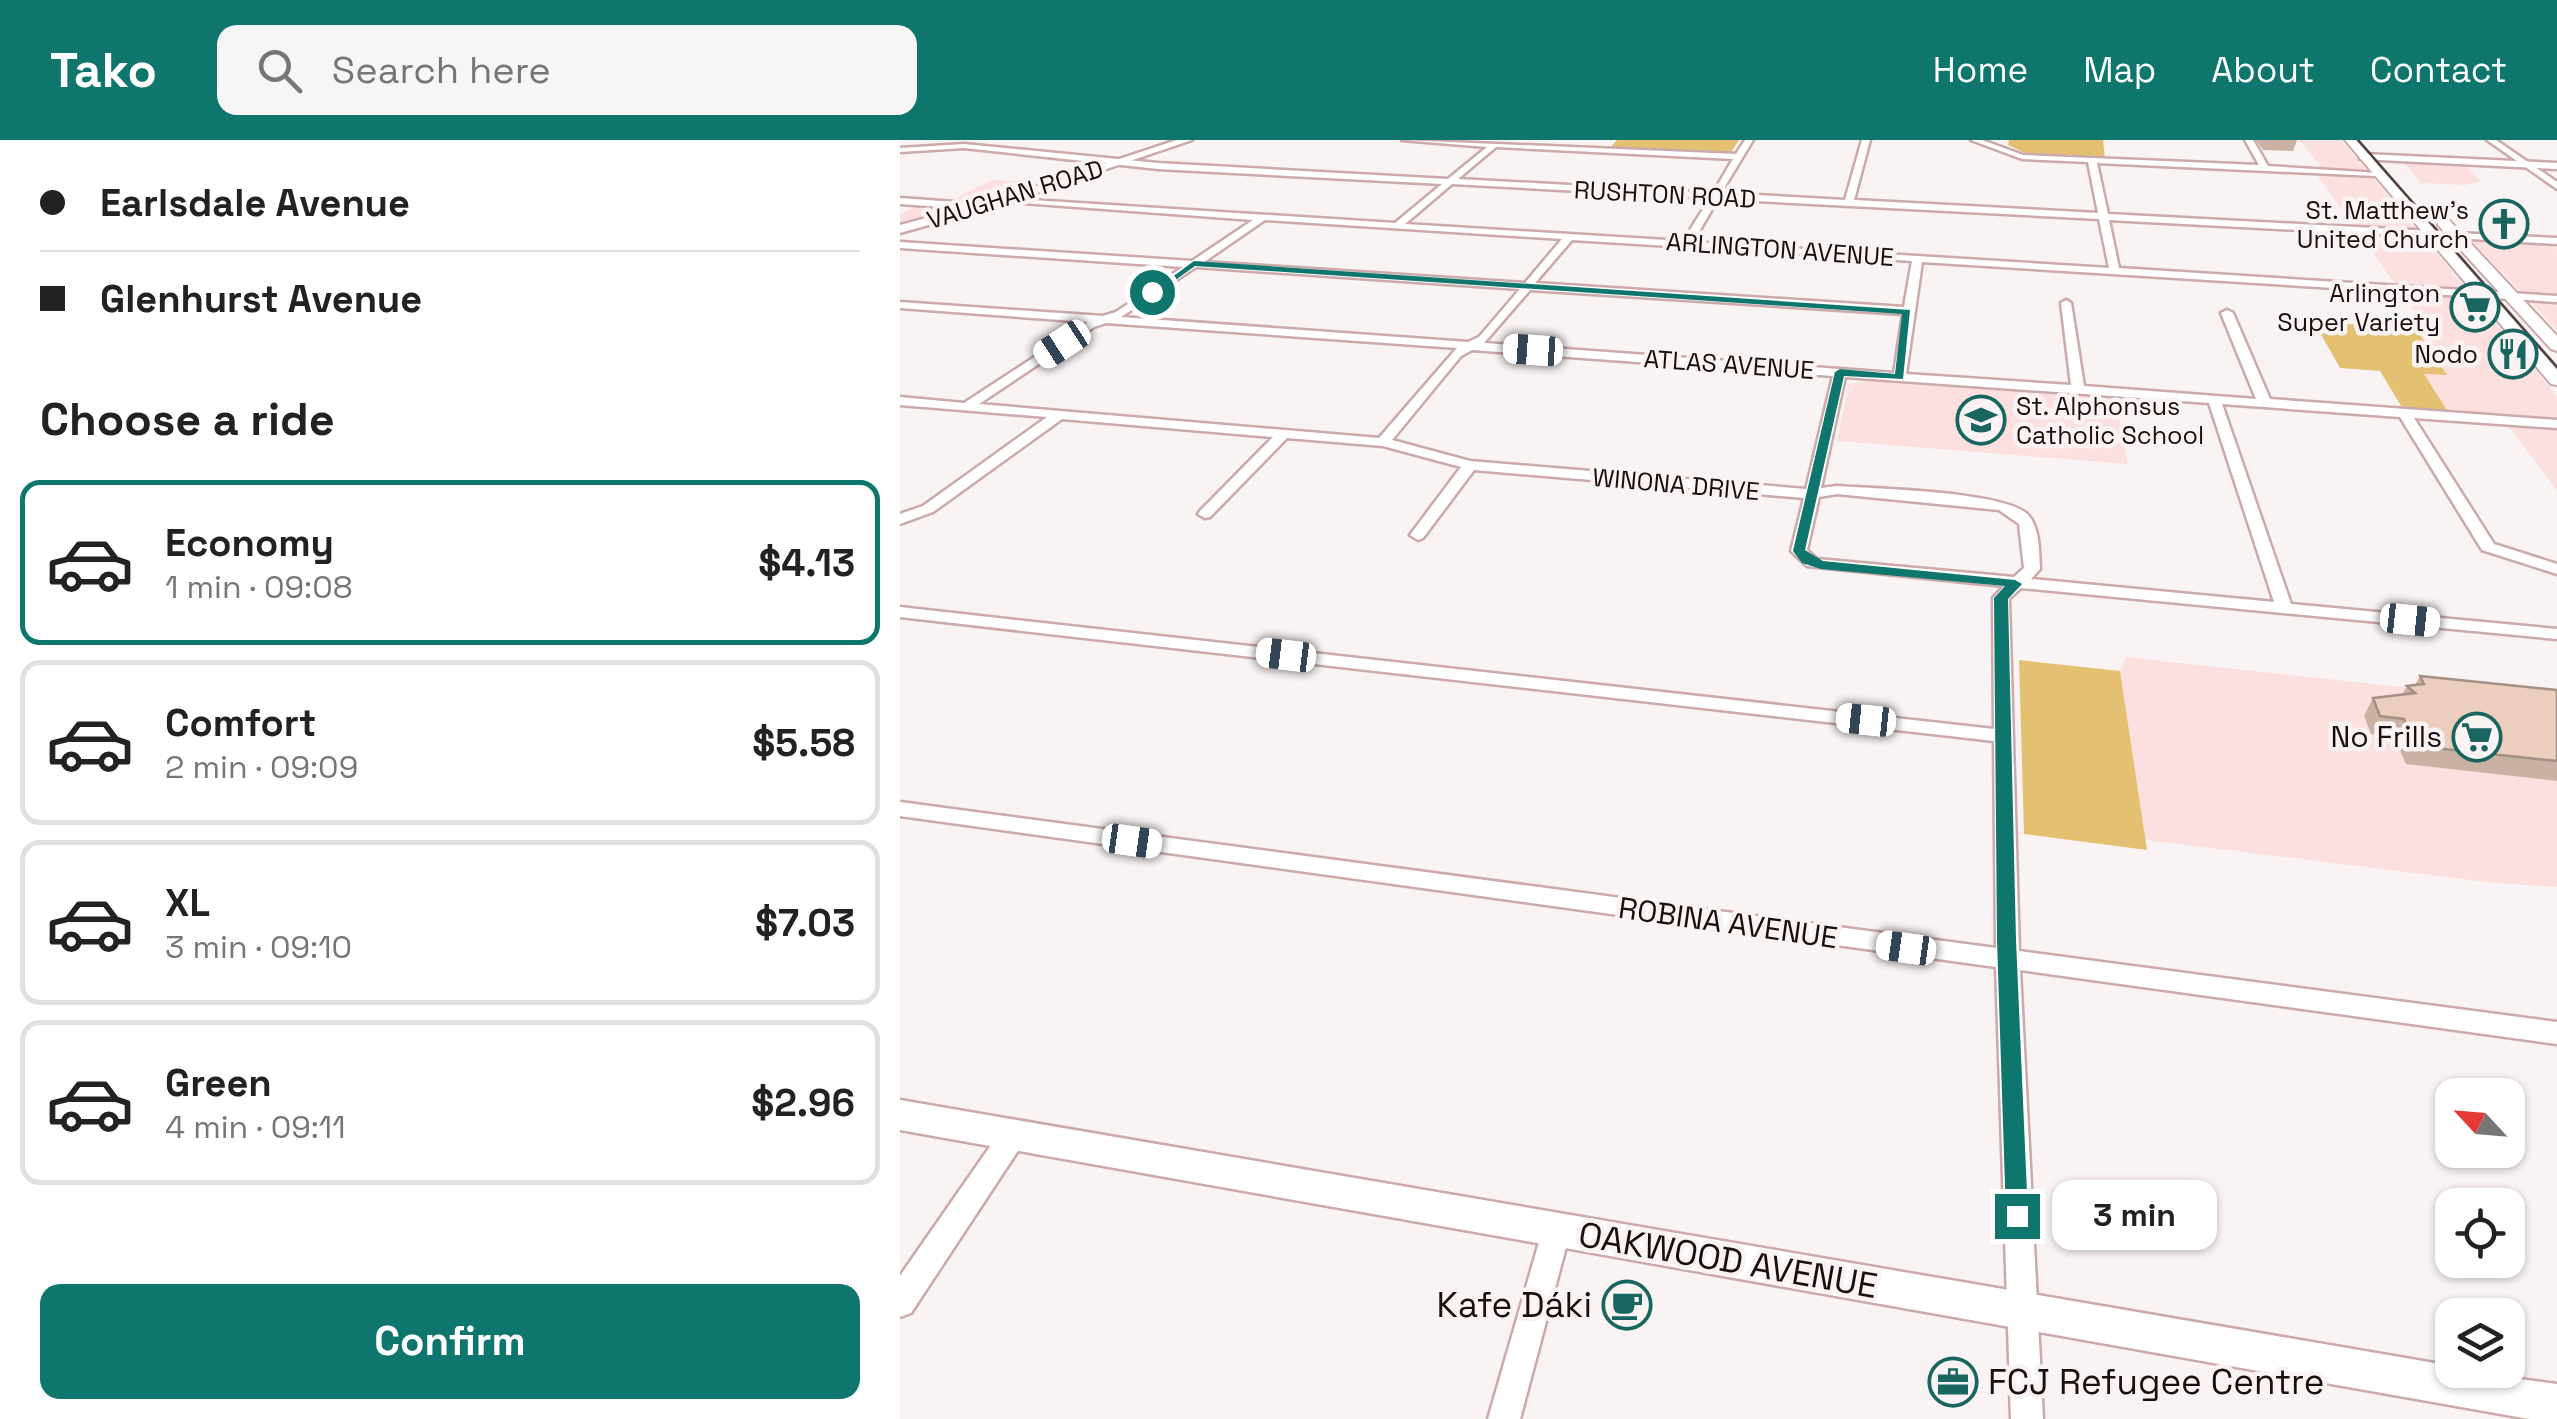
<!DOCTYPE html>
<html lang="en">
<head>
<meta charset="utf-8">
<style>
	:root { --surface:#fff; --page:#f6f6f6; --text:#222; --muted:#767676; --line:#e0e0e0; --accent:#0f766e }
	body { margin:0; font-family:"Space Grotesk",sans-serif; background:var(--page); color:var(--text); height:100vh; display:flex; flex-direction:column; font-size:38px; white-space:nowrap }
	* { box-sizing:border-box; margin:0 }
	p { font-size:32px; color:var(--muted) }
	.icon { flex:none; width:55px; height:55px; fill:none; stroke:currentColor; stroke-width:2; stroke-linecap:round; stroke-linejoin:round }
	.map { position:relative; flex:1; overflow:hidden }
	.side { display:flex; flex-direction:column; background:var(--surface); width:900px }
	.side>* { flex:none }
	.top-card { display:grid; align-content:center; height:220px; padding:0 40px; background:var(--surface) }
	.needle { width:65px; rotate:296deg }
	.controls { position:absolute; left:1535px; top:938px; display:grid; gap:20px }
	.controls a { display:grid; place-items:center; width:90px; height:90px; border-radius:20px; background:var(--surface); box-shadow:0 2px 8px #0004; font-size:50px }
	.end { position:absolute; width:45px; height:45px; margin:-22px; border:12px solid #0f766e; background:#fff; box-shadow:0 0 0 5px #fff }
	.from { border-radius:50% }
	.bubble { position:absolute; height:70px; border-radius:20px; background:var(--surface); box-shadow:0 2px 8px #0004; font-size:32px; font-weight:800; line-height:70px; text-align:center }
	.car { position:absolute; width:30px; height:60px; margin:-30px -15px; border-radius:12px; box-shadow:0 0 8px 2px #0007; background:linear-gradient(#fff 24%,#345 0 40%,#fff 0 76%,#345 0 86%,#fff 0) }
	.top-card b { display:flex; align-items:center; gap:35px; height:95px; font-size:38px }
	.top-card b+b { border-top:2px solid var(--line) }
	.top-card i { width:25px; height:25px; background:var(--text) }
	ul { padding:0; list-style:none }
	li { display:flex; align-items:center; gap:30px; height:165px; margin:0 20px 15px; padding:0 20px; border:5px solid var(--line); border-radius:20px }
	li div { flex:1 }
	li b { display:block; font-size:38px }
	li em { font-style:normal; font-weight:800 }
	li.current { border-color:var(--accent) }
	li>.icon { width:90px; height:90px; stroke-width:1.5 }
	h2 { padding:0 40px; font-size:45px; line-height:120px }
	.primary-button { display:flex; gap:20px; margin-top:auto; padding:20px 40px }
	.primary-button a { flex:1; height:115px; border-radius:20px; background:var(--accent); color:#fff; font-size:40px; font-weight:800; line-height:115px; text-align:center }
	header { display:flex; align-items:center; gap:60px; box-sizing:border-box; height:140px; padding:0 50px; background:var(--accent); color:#fff }
	header strong { font-size:48px }
	nav { display:flex; gap:55px; margin-inline-start:auto; font-size:35px }
	.search { width:700px; height:90px; background:var(--page); display:flex; align-items:center; gap:25px; box-sizing:border-box; padding:0 35px; border-radius:20px; color:var(--muted); font-size:38px }
	main { display:flex; flex:1; min-height:0 }
	.map>svg:first-child { display:block }
	.built { fill:#fce0e0 }
	.green { fill:#e4c072 }
	.lines { fill:none; stroke-linecap:round; stroke-linejoin:round }
	.minor-casing { stroke:#cca9aa; stroke-width:5 }
	.tertiary-casing { stroke:#cca9aa; stroke-width:5 }
	.secondary-casing { stroke:#cca9aa; stroke-width:4 }
	.minor { fill:#fff; fill-rule:evenodd }
	.tertiary { fill:#fff; fill-rule:evenodd }
	.secondary { fill:#fff; fill-rule:evenodd }
	.tram { stroke:#4d4242; stroke-width:2.5 }
	.wall { fill:#cab1a3 }
	.building { fill:#ebcebd; stroke:#a49084; stroke-width:2.5 }
	.route { fill:#0f766e }
	.labels { text-anchor:middle; stroke-width:9; stroke-linejoin:round; paint-order:stroke }
	.far-street-label { font-size:25px; fill:#1a0e0f; stroke:#faf3f3 }
	.far-poi-label { font-size:25px; fill:#1a0e0f; stroke:#faf3f3; text-anchor:end }
	.poi-label { font-size:30px; fill:#1a0e0f; stroke:#faf3f3; text-anchor:end }
	.street-label { font-size:30px; fill:#1a0e0f; stroke:#faf3f3 }
	.near-street-label { font-size:35px; fill:#1a0e0f; stroke:#faf3f3 }
	.near-poi-label { font-size:35px; fill:#1a0e0f; stroke:#faf3f3; text-anchor:end }
</style>
</head>
<body>
<header>
<strong>Tako</strong>
<div class="search"><svg class="icon" aria-label="search" viewBox="0 0 24 24"><circle cx="10" cy="10" r="6"/><path d="M15 15l6 6"/></svg>Search here</div>
<nav><a>Home</a><a>Map</a><a>About</a><a>Contact</a></nav>
</header>
<main>
<section class="side">
<div class="top-card">
<b><i class="from"></i>Earlsdale Avenue</b>
<b><i></i>Glenhurst Avenue</b>
</div>
<h2>Choose a ride</h2>
<ul>
<li class="current"><svg class="icon" aria-label="car" viewBox="0 0 24 24"><path d="M5 17H2v-5l4-1 3-4h7l3 4 3 1v5h-3M9 17h6M6 11h13"/><circle cx="7" cy="17" r="2"/><circle cx="17" cy="17" r="2"/></svg><div><b>Economy</b><p>1 min · 09:08</p></div><em>$4.13</em></li>
<li><svg class="icon" aria-label="car" viewBox="0 0 24 24"><path d="M5 17H2v-5l4-1 3-4h7l3 4 3 1v5h-3M9 17h6M6 11h13"/><circle cx="7" cy="17" r="2"/><circle cx="17" cy="17" r="2"/></svg><div><b>Comfort</b><p>2 min · 09:09</p></div><em>$5.58</em></li>
<li><svg class="icon" aria-label="car" viewBox="0 0 24 24"><path d="M5 17H2v-5l4-1 3-4h7l3 4 3 1v5h-3M9 17h6M6 11h13"/><circle cx="7" cy="17" r="2"/><circle cx="17" cy="17" r="2"/></svg><div><b>XL</b><p>3 min · 09:10</p></div><em>$7.03</em></li>
<li><svg class="icon" aria-label="car" viewBox="0 0 24 24"><path d="M5 17H2v-5l4-1 3-4h7l3 4 3 1v5h-3M9 17h6M6 11h13"/><circle cx="7" cy="17" r="2"/><circle cx="17" cy="17" r="2"/></svg><div><b>Green</b><p>4 min · 09:11</p></div><em>$2.96</em></li>
</ul>
<div class="primary-button"><a>Confirm</a></div>
</section>
<div class="map">
<svg width="1657" height="1279" viewBox="0 0 1657 1279">
	<rect width="100%" height="100%" fill="#faf3f3"/>
	<path class="built" d="M 1399,0 L 1441,0 L 1657,256 L 1657,350 L 1608,286 L 1523,280 L 1514,269 L 1547,271 L 1523,234 L 1546,234 L 1511,184 L 1523,183 L 1415,32 L 1425,32 Z
		M 1504,23 L 1566,26 L 1581,41 L 1565,45 L 1521,43 Z
		M 93,40 L 142,43 L 0,85 L 0,74 L 33,59 L 50,61 Z
		M 1575,99 L 1650,102 L 1657,109 L 1657,190 L 1571,100 Z
		M 971,240 L 1216,259 L 1228,324 L 937,301 L 949,244 Z
		M 1226,517 L 1657,564 L 1657,747 L 1594,743 L 1245,700 L 1220,531 Z"/>
	<path class="green" d="M 717,0 L 839,0 L 830,14 L 710,8 Z
		M 1109,0 L 1203,0 L 1205,19 L 1129,15 L 1108,5 Z
		M 1414,182 L 1515,188 L 1547,235 L 1524,234 L 1548,272 L 1503,269 L 1480,231 L 1440,228 Z
		M 1119,520 L 1220,531 L 1247,710 L 1124,694 Z"/>
	<g class="lines">
		<g class="minor-casing">
			<path id="minor" d="M 502,0 L 836,14 L 845,0 L 853,0 L 821,53 L 945,60 L 962,0 L 970,0 L 954,60 L 1198,73 L 1188,22 L 1122,19 L 1071,0 L 1082,0 L 1123,15 L 1359,25 L 1345,0 L 1353,0 L 1368,26 L 1479,33 L 1475,36 L 1197,23 L 1208,74 L 1531,91 L 1536,94 L 1531,97 L 1209,80 L 1219,128 L 1657,156 L 1657,162 L 1022,122 L 1006,234 L 1171,245 L 1161,163 L 1166,160 L 1171,163 L 1184,246 L 1356,259 L 1321,173 L 1327,170 L 1333,173 L 1370,259 L 1657,280 L 1657,288 L 1514,278 L 1594,404 L 1657,424 L 1657,434 L 1582,410 L 1500,277 L 1322,264 L 1391,464 L 1657,489 L 1657,499 L 1121,448 L 1109,459 L 1119,811 L 1657,882 L 1657,904 L 1120,830 L 1143,1279 L 1111,1279 L 1096,827 L 0,676 L 0,662 L 1096,808 L 1094,601 L 0,477 L 0,467 L 1094,589 L 1093,458 L 1104,446 L 907,426 L 891,411 L 904,358 L 574,330 L 523,398 L 518,400 L 510,395 L 561,327 L 483,306 L 387,298 L 310,377 L 305,378 L 298,374 L 300,371 L 373,297 L 162,279 L 33,372 L 0,384 L 0,374 L 23,366 L 147,277 L 0,265 L 0,257 L 64,263 L 188,182 L 0,168 L 0,162 L 203,176 L 216,172 L 283,127 L 0,108 L 0,102 L 292,121 L 353,80 L 97,61 L 102,58 L 495,83 L 542,44 L 258,29 L 64,8 L 0,12 L 0,8 L 64,4 L 258,23 L 548,39 L 587,7 ZM 596,7 L 833,19 L 813,53 L 558,39 ZM 552,44 L 810,58 L 783,101 L 505,84 ZM 818,59 L 1199,79 L 1209,128 L 793,102 ZM 365,80 L 662,99 L 625,143 L 304,122 ZM 672,100 L 1012,121 L 1004,167 L 635,143 ZM 296,127 L 620,149 L 579,197 L 568,202 L 221,177 ZM 630,150 L 1003,174 L 994,233 L 584,203 ZM 206,183 L 557,208 L 479,298 L 79,264 L 194,187 ZM 572,210 L 933,236 L 906,349 L 570,321 L 492,300 L 561,216 ZM 945,237 L 1309,263 L 1374,462 L 1131,439 L 1140,429 C 1139,412 1140,390 1129,376 C 1109,351 974,349 937,346 L 921,348 ZM 937,354 L 1099,370 L 1119,384 L 1124,428 L 1114,437 L 917,419 L 907,410 L 919,357 Z
				M 1587,0 L 1596,0 L 1657,42 L 1657,49 Z
				M 0,58 L 83,64 L 88,67 L 83,70 L 0,64 Z
				M 1556,93 L 1657,98 L 1657,104 L 1553,98 Z
				M 114,982 L 123,985 L 127,994 L 123,1003 L 11,1173 L 0,1177 L 0,1136 L 105,985 Z
				M 656,1078 L 666,1082 L 670,1092 L 620,1279 L 588,1279 L 642,1092 L 646,1082 Z"/>
		</g>
		<g class="tertiary-casing">
			<path id="tertiary" d="M 277,0 L 292,0 L 106,63 L 0,93 L 0,85 L 98,59 Z
				M 1464,14 L 1657,23 L 1657,29 L 1460,19 Z
				M 0,960 L 1552,1226 L 1552,1230 L 1657,1244 L 1657,1279 L 1629,1279 L 0,990 Z"/>
		</g>
		<g class="secondary-casing">
			<path id="secondary" d="M 1445,0 L 1456,0 L 1657,230 L 1657,245 L 1651,244 Z
				M 1538,79 L 1548,79 L 1657,196 L 1657,211 L 1651,209 L 1538,85 Z"/>
		</g>
		<use href="#minor" class="minor"/>
		<use href="#tertiary" class="tertiary"/>
		<use href="#secondary" class="secondary"/>
		<path class="tram" d="M 1458,0 L 1657,227"/>
	</g>
	<path class="wall" d="M 1356,0 L 1397,0 L 1393,11 L 1363,10 Z
		M 1520,536 L 1657,550 L 1657,641 L 1506,624 L 1494,597 L 1471,594 L 1464,576 L 1473,558 L 1502,555 L 1507,546 L 1515,545 Z"/>
	<path class="building" d="M 1520,536 L 1657,550 L 1657,621 L 1516,606 L 1504,579 L 1480,576 L 1473,558 L 1515,553 L 1507,546 L 1524,544 Z"/>
	<path class="route" d="M 294,121 L 1010,170 L 1003,239 L 944,236 L 905,410 L 923,421 L 1115,440 L 1122,444 L 1108,459 L 1116,800 L 1128,1076 L 1125,1084 L 1117,1087 L 1109,1084 L 1106,1076 L 1097,800 L 1094,458 L 1105,446 L 921,429 L 902,423 L 893,411 L 935,232 L 940,229 L 995,234 L 1002,174 L 295,126 L 256,154 L 249,154 Z"/>
	<defs>
		<g id="church-ring" transform="scale(2.5)"><circle r="9.5" fill="#faf3f3" stroke="#196660" stroke-width="1.5"/><path d="M-1.2-6h2.4v3.5h3.3v2.4h-3.3V6h-2.4V-.1h-3.3v-2.4h3.3Z" fill="#196660"/></g>
		<g id="supermarket-ring" transform="scale(2.5)"><circle r="9.5" fill="#faf3f3" stroke="#196660" stroke-width="1.5"/><path d="M-6-5.5h2.5l.6 2H6L4.5 2H-2.5L-4.4-4H-6ZM-1.5 3.2a1.3 1.3 0 1 0 .1 0ZM3 3.2a1.3 1.3 0 1 0 .1 0Z" fill="#196660"/></g>
		<g id="restaurant-ring" transform="scale(2.5)"><circle r="9.5" fill="#faf3f3" stroke="#196660" stroke-width="1.5"/><path d="M-5-6h1v4h1v-4h1v4h1v-4h1v5L-1.5 .5V6h-2V.5L-5-1ZM5-6V6H3V1.5H1.5Q1.5-4 5-6Z" fill="#196660"/></g>
		<g id="school-ring" transform="scale(2.5)"><circle r="9.5" fill="#faf3f3" stroke="#196660" stroke-width="1.5"/><path d="M0-5L7-2L0 1L-7-2ZM-4 1L0 2.5L4 1V4Q0 6-4 4Z" fill="#196660"/></g>
		<g id="cafe-ring" transform="scale(2.5)"><circle r="9.5" fill="#faf3f3" stroke="#196660" stroke-width="1.5"/><path d="M-5.5-4.5H6V0H3Q3 3.5 0 3.5H-2.5Q-5.5 3.5-5.5 0ZM3-3.2v2h1.7v-2ZM-6 4.5H4V6H-6Z" fill="#196660"/></g>
		<g id="office-ring" transform="scale(2.5)"><circle r="9.5" fill="#faf3f3" stroke="#196660" stroke-width="1.5"/><path d="M-6-3h4V-5.5h4V-3h4V5H-6ZM-1-4.5V-3h2v-1.5ZM-6 0V1H6V0Z" fill="#196660"/></g>
	</defs>
	<g fill-rule="evenodd">
		<use href="#church-ring" x="1604" y="84"/>
		<use href="#supermarket-ring" x="1575" y="167"/>
		<use href="#restaurant-ring" x="1613" y="214"/>
		<use href="#school-ring" x="1081" y="280"/>
		<use href="#supermarket-ring" x="1577" y="597"/>
		<use href="#cafe-ring" x="727" y="1165"/>
		<use href="#office-ring" x="1053" y="1242"/>
	</g>
	<g class="labels">
		<g class="far-street-label">
			<text transform="translate(115 54) rotate(-17)" y="9">VAUGHAN ROAD</text>
			<text transform="translate(765 54) rotate(3)" y="9">RUSHTON ROAD</text>
			<text transform="translate(880 109) rotate(4)" y="9">ARLINGTON AVENUE</text>
			<text transform="translate(829 224) rotate(4)" y="9">ATLAS AVENUE</text>
			<text transform="translate(776 344) rotate(5)" y="9">WINONA DRIVE</text>
		</g>
		<g class="far-poi-label">
			<text x="1569" y="79">St. Matthew's<tspan x="1569" dy="29">United Church</tspan></text>
			<text x="1540" y="162">Arlington<tspan x="1540" dy="29">Super Variety</tspan></text>
			<text x="1578" y="223">Nodo</text>
			<text x="1116" y="275" text-anchor="start">St. Alphonsus<tspan x="1116" dy="29">Catholic School</tspan></text>
		</g>
		<g class="poi-label">
			<text x="1542" y="607">No Frills</text>
		</g>
		<g class="street-label">
			<text transform="translate(828 783) rotate(8)" y="10">ROBINA AVENUE</text>
		</g>
		<g class="near-street-label">
			<text transform="translate(828 1120) rotate(10)" y="12">OAKWOOD AVENUE</text>
		</g>
		<g class="near-poi-label">
			<text x="692" y="1177">Kafe Dáki</text>
			<text x="1088" y="1254" text-anchor="start">FCJ Refugee Centre</text>
		</g>
	</g>
</svg>
<div class="controls">
<a><svg class="needle" viewBox="-14 -14 28 28"><path d="M0-13l5 13h-10z" fill="#e53935"/><path d="M0 13l5-13h-10z" fill="#767676"/></svg></a>
<a><svg class="icon" aria-label="locate" viewBox="0 0 24 24"><circle cx="12" cy="12" r="6"/><path d="M12 2v4M12 18v4M2 12h4M18 12h4"/></svg></a>
<a><svg class="icon" aria-label="layers" viewBox="0 0 24 24"><path d="M12 4l9 5-9 5-9-5zM3 14l9 5 9-5"/></svg></a>
</div>
<i class="end from" style="left:252px;top:152px"></i>
<i class="end" style="left:1117px;top:1076px"></i>
<div class="bubble" style="left:1152px;top:1040px;width:165px">3 min</div>
<i class="car" style="left:162px;top:204px;rotate:237deg"></i>
<i class="car" style="left:633px;top:210px;rotate:274deg"></i>
<i class="car" style="left:1510px;top:480px;rotate:96deg"></i>
<i class="car" style="left:386px;top:515px;rotate:277deg"></i>
<i class="car" style="left:966px;top:580px;rotate:276deg"></i>
<i class="car" style="left:232px;top:701px;rotate:98deg"></i>
<i class="car" style="left:1006px;top:808px;rotate:278deg"></i>
</div>
</main>
</body>
</html>
